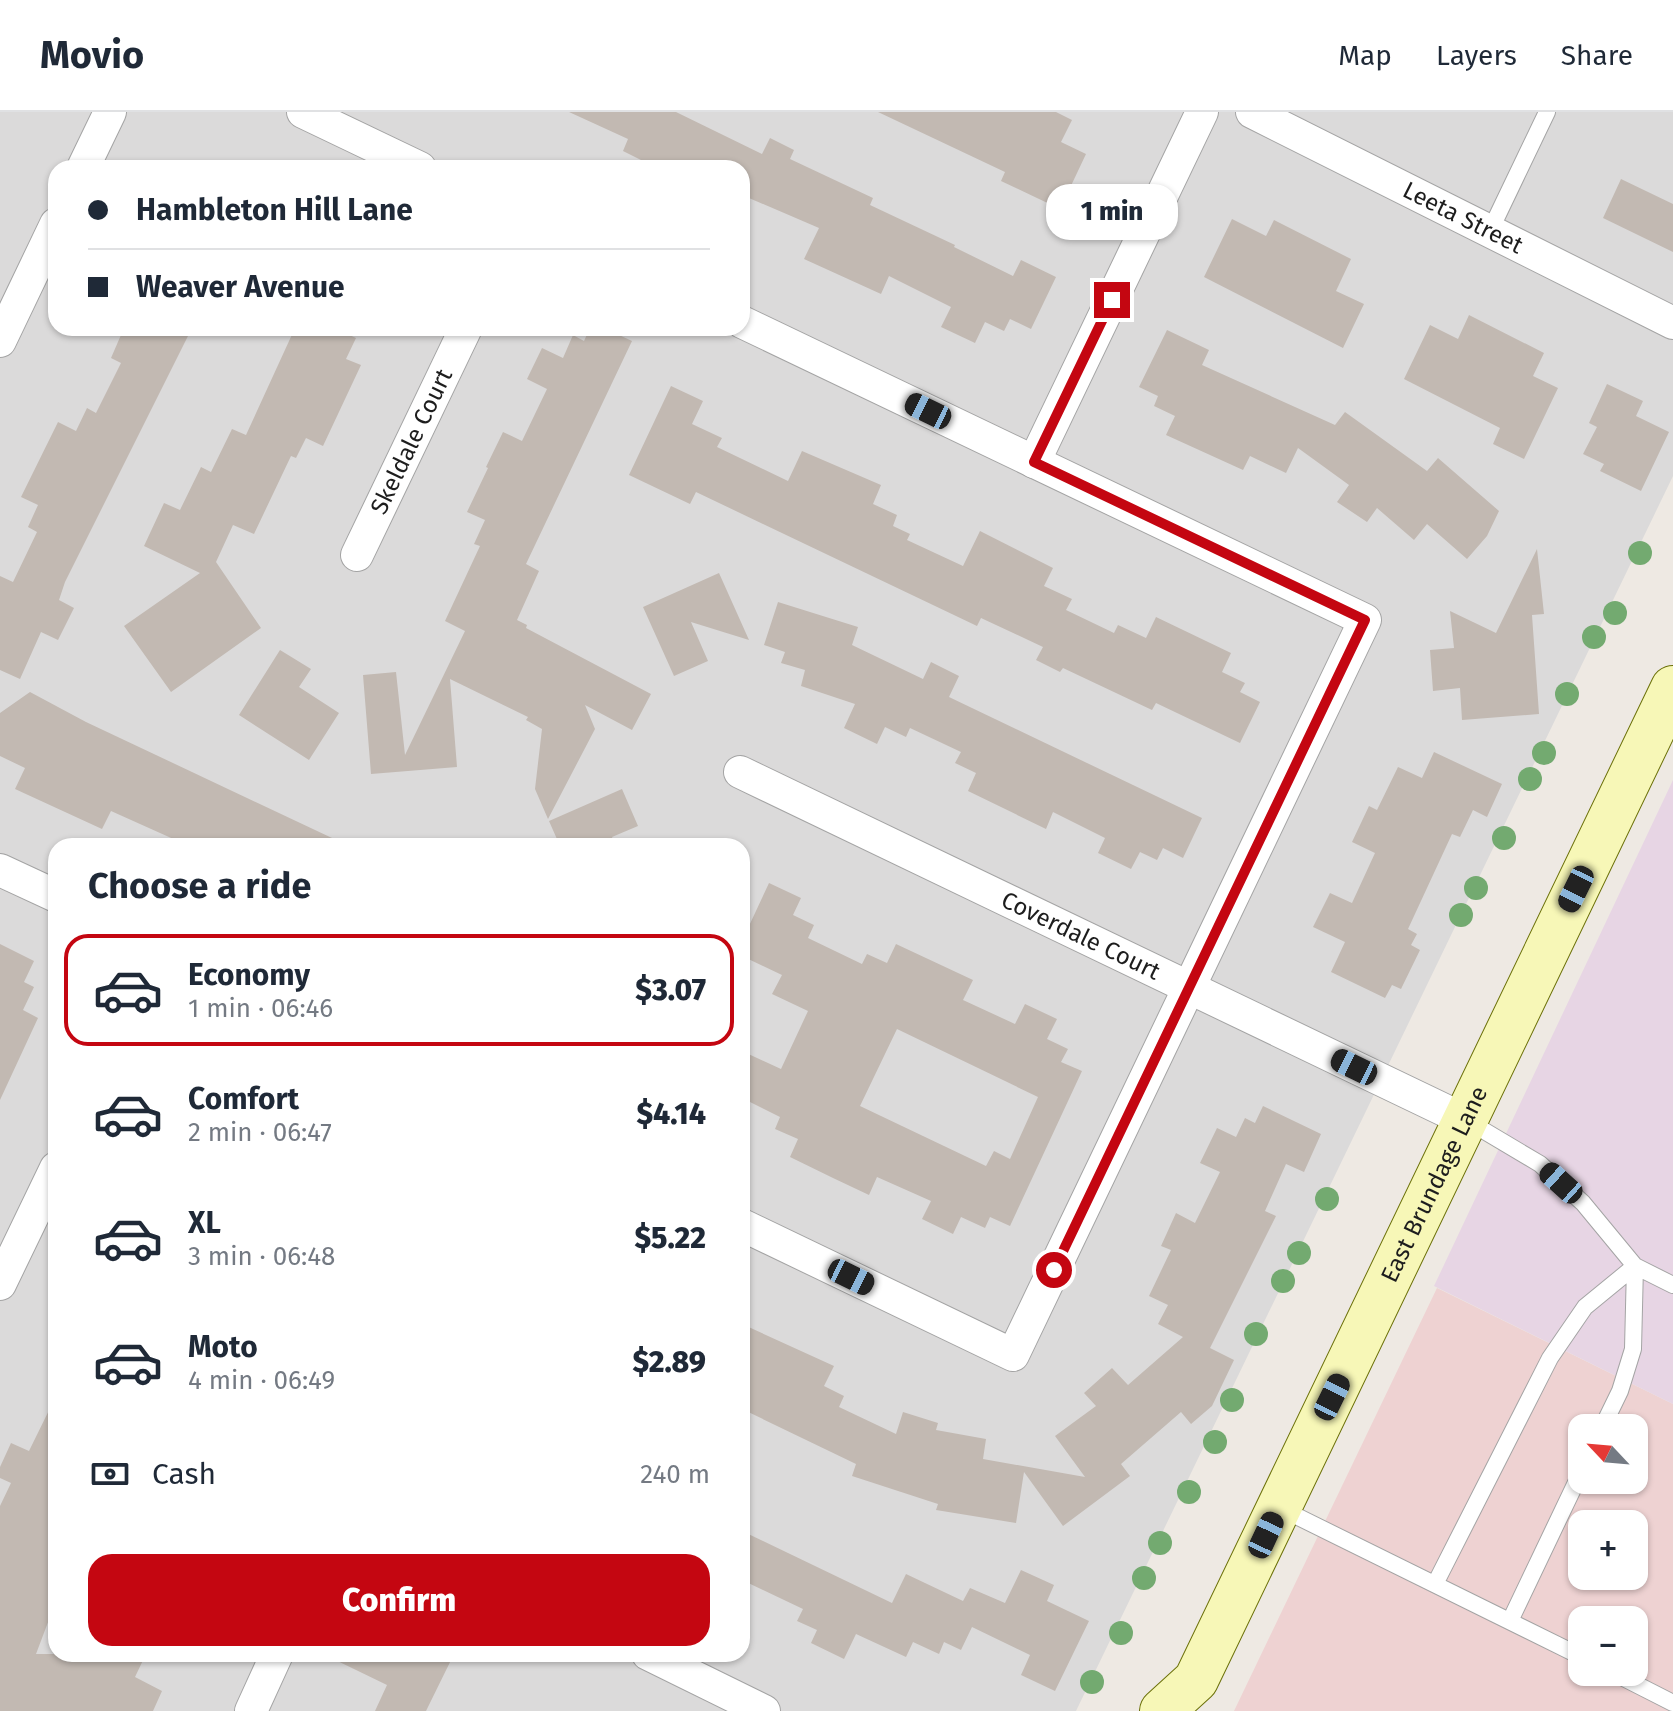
<!DOCTYPE html>
<html lang="en">
<head>
<meta charset="utf-8">
<style>
	:root { --surface:#fff; --page:#f6f6f7; --text:#1f2937; --muted:#747a83; --line:#e0e1e3; --accent:#c40611 }
	body { margin:0; font-family:"Fira Sans",sans-serif; background:var(--page); color:var(--text); height:100vh; display:flex; flex-direction:column; font-size:30px; white-space:nowrap }
	* { box-sizing:border-box; margin:0 }
	p { font-size:26px; color:var(--muted) }
	.icon { flex:none; width:44px; height:44px; fill:none; stroke:currentColor; stroke-width:2; stroke-linecap:round; stroke-linejoin:round }
	.map { position:relative; flex:1; overflow:hidden }
	.sheet { position:absolute; left:48px; top:726px; width:702px; height:824px; display:flex; flex-direction:column; background:var(--surface); border-radius:24px; box-shadow:0 2px 6px #0004 }
	.sheet>* { flex:none }
	.top-card { position:absolute; left:48px; top:48px; width:702px; height:176px; border-radius:24px; box-shadow:0 2px 6px #0004; display:grid; align-content:center; height:176px; padding:0 40px; background:var(--surface) }
	.needle { width:52px; rotate:296deg }
	.controls { position:absolute; left:1568px; top:1302px; display:grid; gap:16px }
	.controls a { display:grid; place-items:center; width:80px; height:80px; border-radius:16px; background:var(--surface); box-shadow:0 2px 6px #0004; font-size:40px }
	.end { position:absolute; width:36px; height:36px; margin:-18px; border:10px solid #c40611; background:#fff; box-shadow:0 0 0 4px #fff }
	.from { border-radius:50% }
	.bubble { position:absolute; height:56px; border-radius:24px; background:var(--surface); box-shadow:0 2px 6px #0004; font-size:26px; font-weight:800; line-height:56px; text-align:center }
	.car { position:absolute; width:24px; height:48px; margin:-24px -12px; border-radius:10px; box-shadow:0 0 6px 2px #0007; background:linear-gradient(#222 24%,#8ab4d8 0 40%,#222 0 76%,#8ab4d8 0 86%,#222 0) }
	.top-card b { display:flex; align-items:center; gap:28px; height:76px; font-size:30px }
	.top-card b+b { border-top:2px solid var(--line) }
	.top-card i { width:20px; height:20px; background:var(--text) }
	ul { padding:0; list-style:none }
	li { display:flex; align-items:center; gap:24px; height:112px; margin:0 16px 12px; padding:0 24px; border:4px solid transparent; border-radius:24px }
	li div { flex:1 }
	li b { display:block; font-size:30px }
	li em { font-style:normal; font-weight:800 }
	li.active { border-color:var(--accent) }
	li>.icon { width:72px; height:72px; stroke-width:1.5 }
	h2 { padding:0 40px; font-size:36px; line-height:96px }
	.pay { display:flex; align-items:center; gap:20px; height:88px; padding:0 40px; font-size:30px }
	.pay p { margin-inline-start:auto }
	.button { display:flex; gap:16px; margin-top:auto; padding:16px 40px }
	.button a { flex:1; height:92px; border-radius:24px; background:var(--accent); color:#fff; font-size:32px; font-weight:800; line-height:92px; text-align:center }
	header { display:flex; align-items:center; gap:48px; box-sizing:border-box; height:112px; padding:0 40px; background:var(--surface); border-bottom:2px solid var(--line) }
	header strong { font-size:38px }
	nav { display:flex; gap:44px; margin-inline-start:auto; font-size:28px }
	.map>svg:first-child { display:block }
	.residential { fill:#dbdada; fill-rule:evenodd }
	.commercial { fill:#eed2d2; fill-rule:evenodd }
	.industrial { fill:#e7d5e4 }
	.building { fill:#c2b9b2; fill-rule:evenodd }
	.lines { fill:none; stroke-linecap:round; stroke-linejoin:round }
	.service-casing { stroke:#a4a4a4; stroke-width:18 }
	.minor-casing { stroke:#a4a4a4; stroke-width:34 }
	.secondary-casing { stroke:#6b7008; stroke-width:46 }
	.service { stroke:#fff; stroke-width:16 }
	.minor { stroke:#fff; stroke-width:32 }
	.secondary { stroke:#f7f7b7; stroke-width:44 }
	.tree { fill:#73aa70 }
	.route { stroke:#c40611; stroke-width:10 }
	.labels { text-anchor:middle; stroke-width:6; stroke-linejoin:round; paint-order:stroke }
	.street-label { font-size:24px; fill:#1d1d1d; stroke:#fff }
</style>
</head>
<body>
<header>
<strong>Movio</strong>
<nav><a>Map</a><a>Layers</a><a>Share</a></nav>
</header>
<div class="map">
<svg width="1673" height="1599" viewBox="0 0 1673 1599">
	<rect width="100%" height="100%" fill="#eee9e3"/>
	<path class="residential" d="M 0,0 L 1673,0 L 1673,364 L 1076,1599 L 0,1599 ZM 56,56 L 742,56 L 742,216 L 56,216 ZM 56,734 L 742,734 L 742,1542 L 56,1542 Z"/>
	<path class="commercial" d="M 1437,1176 L 1673,1292 L 1673,1599 L 1234,1599 ZM 1582,1316 L 1634,1316 L 1634,1368 L 1582,1368 ZM 1582,1412 L 1634,1412 L 1634,1464 L 1582,1464 ZM 1582,1508 L 1634,1508 L 1634,1560 L 1582,1560 Z"/>
	<path class="industrial" d="M 1673,668 L 1673,1292 L 1434,1174 Z"/>
	<path class="building" d="M 569,0 L 676,0 L 762,42 L 770,26 L 794,38 L 790,47 L 873,86 L 870,93 L 955,133 L 954,135 L 1013,164 L 1021,148 L 1056,165 L 1031,217 L 1010,207 L 1004,219 L 985,210 L 975,231 L 941,215 L 951,195 L 889,164 L 881,182 L 804,147 L 819,116 L 742,83 L 742,56 L 640,56 L 643,49 L 623,39 L 628,27 Z
		M 878,0 L 1056,0 L 1072,8 L 1061,30 L 1086,42 L 1060,97 L 1001,69 L 1005,60 Z
		M 1621,67 L 1673,92 L 1673,140 L 1603,106 Z
		M 1232,107 L 1266,124 L 1274,108 L 1351,147 L 1336,179 L 1364,192 L 1343,236 L 1204,165 Z
		M 1469,203 L 1544,241 L 1533,264 L 1558,276 L 1524,347 L 1493,332 L 1500,316 L 1404,267 L 1430,213 L 1458,227 Z
		M 124,216 L 192,216 L 65,470 L 59,488 L 74,496 L 58,528 L 41,520 L 20,567 L 0,558 L 0,464 L 13,470 L 37,420 L 28,415 L 38,393 L 21,385 L 58,310 L 76,319 L 87,296 L 96,301 L 121,251 L 111,246 Z
		M 295,216 L 334,216 L 356,226 L 346,247 L 361,253 L 323,334 L 306,326 L 296,346 L 291,344 L 254,422 L 233,413 L 216,450 L 261,516 L 171,580 L 124,514 L 200,461 L 144,434 L 164,391 L 180,398 L 201,355 L 211,360 L 232,317 L 246,323 Z
		M 590,216 L 604,216 L 632,229 L 526,452 L 539,459 L 517,508 L 527,513 L 526,516 L 651,582 L 632,618 L 585,593 L 595,617 L 548,707 L 535,677 L 542,617 L 526,608 L 528,605 L 450,567 L 457,655 L 371,662 L 363,563 L 396,560 L 405,643 L 465,519 L 445,509 L 480,434 L 474,432 L 485,408 L 467,400 L 488,356 L 486,355 L 503,320 L 522,329 L 547,277 L 527,267 L 542,236 L 563,246 L 573,223 L 584,229 Z
		M 1167,218 L 1209,238 L 1202,253 L 1335,313 L 1345,300 L 1427,359 L 1438,346 L 1499,399 L 1487,424 L 1467,447 L 1427,412 L 1414,428 L 1377,396 L 1367,410 L 1337,390 L 1349,373 L 1298,336 L 1286,361 L 1250,344 L 1243,358 L 1166,323 L 1175,304 L 1154,294 L 1158,284 L 1139,275 Z
		M 1607,272 L 1643,289 L 1636,304 L 1669,320 L 1641,379 L 1600,359 L 1604,352 L 1583,342 L 1597,315 L 1589,311 Z
		M 671,274 L 703,289 L 692,312 L 722,326 L 717,335 L 788,369 L 802,339 L 881,373 L 873,392 L 897,403 L 893,414 L 910,422 L 907,428 L 963,454 L 980,419 L 1053,456 L 1044,474 L 1072,487 L 1066,498 L 1114,521 L 1118,513 L 1146,526 L 1156,505 L 1231,541 L 1222,560 L 1245,571 L 1240,580 L 1260,590 L 1240,631 L 1156,591 L 1152,598 L 1063,556 L 1060,560 L 1036,548 L 1043,535 L 981,506 L 977,514 L 696,380 L 690,392 L 629,363 Z
		M 1537,437 L 1544,502 L 1532,503 L 1539,602 L 1462,608 L 1460,576 L 1433,579 L 1430,538 L 1454,536 L 1450,499 L 1496,521 Z
		M 719,461 L 749,528 L 691,510 L 708,549 L 674,564 L 643,495 Z
		M 778,490 L 858,515 L 852,533 L 923,567 L 931,550 L 959,564 L 949,585 L 1202,706 L 1183,746 L 1163,736 L 1157,748 L 1140,740 L 1131,757 L 1098,741 L 1105,726 L 1053,700 L 1046,717 L 968,679 L 976,661 L 955,651 L 961,640 L 910,616 L 906,625 L 885,615 L 877,632 L 844,616 L 855,592 L 801,574 L 805,558 L 781,551 L 785,540 L 764,533 Z
		M 280,538 L 311,557 L 299,575 L 339,601 L 309,648 L 239,603 Z
		M 30,580 L 86,610 L 349,734 L 189,734 L 111,699 L 102,717 L 15,677 L 25,656 L 0,644 L 0,601 Z
		M 1434,640 L 1502,672 L 1487,705 L 1473,698 L 1460,725 L 1452,722 L 1408,817 L 1417,822 L 1411,833 L 1420,838 L 1401,877 L 1392,873 L 1385,886 L 1331,860 L 1345,830 L 1313,815 L 1330,781 L 1352,791 L 1375,741 L 1352,730 L 1369,694 L 1377,698 L 1398,655 L 1422,666 Z
		M 622,677 L 638,714 L 612,725 L 616,734 L 560,734 L 549,709 Z
		M 769,771 L 801,786 L 793,803 L 814,813 L 808,826 L 862,852 L 867,842 L 887,851 L 896,832 L 973,868 L 963,888 L 1015,912 L 1025,892 L 1057,907 L 1047,927 L 1068,937 L 1061,950 L 1082,959 L 1010,1114 L 990,1105 L 985,1116 L 961,1105 L 953,1122 L 922,1107 L 931,1089 L 877,1065 L 869,1083 L 833,1066 L 790,1045 L 798,1027 L 775,1017 L 780,1005 L 742,986 L 742,939 L 781,957 L 808,899 L 772,882 L 782,863 L 742,844 L 742,829 ZM 897,917 L 1038,985 L 1010,1047 L 994,1039 L 986,1054 L 860,994 Z
		M 0,832 L 34,849 L 24,870 L 34,875 L 23,898 L 38,906 L 0,988 Z
		M 1263,994 L 1321,1022 L 1304,1060 L 1286,1052 L 1265,1099 L 1276,1104 L 1210,1236 L 1234,1248 L 1212,1294 L 1191,1312 L 1181,1300 L 1121,1352 L 1130,1364 L 1063,1414 L 1024,1360 L 1016,1411 L 936,1398 L 938,1392 L 852,1364 L 856,1352 L 742,1297 L 742,1212 L 834,1254 L 824,1274 L 844,1284 L 839,1295 L 896,1322 L 903,1300 L 938,1311 L 936,1318 L 986,1327 L 983,1347 L 1085,1365 L 1055,1324 L 1096,1294 L 1084,1281 L 1112,1256 L 1128,1273 L 1183,1225 L 1158,1212 L 1168,1193 L 1149,1184 L 1171,1138 L 1161,1134 L 1176,1101 L 1195,1111 L 1220,1060 L 1200,1051 L 1217,1016 L 1236,1025 L 1245,1006 L 1255,1011 Z
		M 56,1284 L 56,1489 L 36,1542 L 146,1542 L 135,1565 L 162,1579 L 153,1599 L 0,1599 L 0,1394 L 11,1371 L 0,1366 L 0,1355 L 11,1331 L 29,1339 Z
		M 742,1419 L 892,1491 L 906,1462 L 963,1489 L 970,1476 L 1005,1491 L 1021,1458 L 1054,1473 L 1047,1489 L 1089,1509 L 1055,1579 L 1021,1563 L 1030,1543 L 972,1515 L 961,1538 L 944,1530 L 939,1542 L 913,1530 L 906,1545 L 856,1522 L 844,1547 L 811,1531 L 817,1518 L 797,1509 L 803,1497 L 742,1468 Z
		M 323,1542 L 454,1542 L 426,1599 L 375,1599 L 387,1573 Z"/>
	<g class="lines">
		<g class="service-casing">
			<path id="service" d="M 1490,119 L 1547,0
				M 1602,1316 L 1620,1279 L 1633,1237 L 1635,1154 L 1673,1173
				M 1282,1397 L 1582,1545
				M 1435,1472 L 1550,1246 L 1585,1195 L 1635,1154 L 1583,1091 L 1540,1052 L 1466,1008
				M 1510,1509 L 1582,1358
				M 1612,1560 L 1673,1591"/>
		</g>
		<g class="minor-casing">
			<g id="minor">
				<path d="M 303,0 L 420,56"/>
				<path id="s1" d="M 1252,0 L 1673,211"/>
				<path d="M 83,56 L 110,0"/>
				<path d="M 742,210 L 1365,508 L 1013,1243 L 742,1113"/>
				<path d="M 0,229 L 56,112"/>
				<path d="M 1034,350 L 1202,0"/>
				<path id="s2" d="M 357,443 L 466,216"/>
				<path id="s3" d="M 740,660 L 1465,1008"/>
				<path d="M 0,758 L 56,784"/>
				<path d="M 0,1172 L 56,1056"/>
				<path d="M 648,1542 L 764,1599"/>
				<path d="M 251,1599 L 277,1542"/>
			</g>
		</g>
		<g class="secondary-casing">
			<g id="secondary">
				<path id="s4" d="M 1162,1599 L 1196,1568 L 1673,576"/>
			</g>
		</g>
		<use href="#service" class="service"/>
		<use href="#minor" class="minor"/>
		<use href="#secondary" class="secondary"/>
	</g>
	<g class="tree">
		<circle cx="1640" cy="441" r="12"/>
		<circle cx="1615" cy="501" r="12"/>
		<circle cx="1594" cy="525" r="12"/>
		<circle cx="1567" cy="582" r="12"/>
		<circle cx="1544" cy="641" r="12"/>
		<circle cx="1530" cy="667" r="12"/>
		<circle cx="1504" cy="726" r="12"/>
		<circle cx="1476" cy="776" r="12"/>
		<circle cx="1461" cy="803" r="12"/>
		<circle cx="1327" cy="1087" r="12"/>
		<circle cx="1299" cy="1141" r="12"/>
		<circle cx="1283" cy="1169" r="12"/>
		<circle cx="1256" cy="1222" r="12"/>
		<circle cx="1232" cy="1288" r="12"/>
		<circle cx="1215" cy="1330" r="12"/>
		<circle cx="1189" cy="1380" r="12"/>
		<circle cx="1160" cy="1431" r="12"/>
		<circle cx="1144" cy="1466" r="12"/>
		<circle cx="1121" cy="1521" r="12"/>
		<circle cx="1092" cy="1570" r="12"/>
	</g>
	<g class="lines">
		<path class="route" d="M 1054,1158 L 1365,508 L 1034,350 L 1112,188"/>
	</g>
	<g class="labels">
		<g class="street-label">
			<text dy="8" stroke="none"><textPath href="#s1" startOffset="236">Leeta Street</textPath></text>
			<text dy="8" stroke="none"><textPath href="#s2" startOffset="126">Skeldale Court</textPath></text>
			<text dy="8" stroke="none"><textPath href="#s3" startOffset="378">Coverdale Court</textPath></text>
			<text dy="8" stroke="none"><textPath href="#s4" startOffset="596">East Brundage Lane</textPath></text>
		</g>
	</g>
</svg>
<div class="controls">
<a><svg class="needle" viewBox="-14 -14 28 28"><path d="M0-13l5 13h-10z" fill="#e53935"/><path d="M0 13l5-13h-10z" fill="#747a83"/></svg></a>
<a>+</a>
<a>−</a>
</div>
<i class="end from" style="left:1054px;top:1158px"></i>
<i class="end" style="left:1112px;top:188px"></i>
<div class="bubble" style="left:1046px;top:72px;width:132px">1 min</div>
<i class="car" style="left:928px;top:299px;rotate:296deg"></i>
<i class="car" style="left:1576px;top:777px;rotate:206deg"></i>
<i class="car" style="left:1354px;top:955px;rotate:296deg"></i>
<i class="car" style="left:1561px;top:1071px;rotate:312deg"></i>
<i class="car" style="left:851px;top:1165px;rotate:116deg"></i>
<i class="car" style="left:1332px;top:1285px;rotate:26deg"></i>
<i class="car" style="left:1266px;top:1423px;rotate:25deg"></i>
<div class="top-card">
<b><i class="from"></i>Hambleton Hill Lane</b>
<b><i></i>Weaver Avenue</b>
</div>
<section class="sheet">
<h2>Choose a ride</h2>
<ul>
<li class="active"><svg class="icon" aria-label="car" viewBox="0 0 24 24"><path d="M5 17H2v-5l4-1 3-4h7l3 4 3 1v5h-3M9 17h6M6 11h13"/><circle cx="7" cy="17" r="2"/><circle cx="17" cy="17" r="2"/></svg><div><b>Economy</b><p>1 min · 06:46</p></div><em>$3.07</em></li>
<li><svg class="icon" aria-label="car" viewBox="0 0 24 24"><path d="M5 17H2v-5l4-1 3-4h7l3 4 3 1v5h-3M9 17h6M6 11h13"/><circle cx="7" cy="17" r="2"/><circle cx="17" cy="17" r="2"/></svg><div><b>Comfort</b><p>2 min · 06:47</p></div><em>$4.14</em></li>
<li><svg class="icon" aria-label="car" viewBox="0 0 24 24"><path d="M5 17H2v-5l4-1 3-4h7l3 4 3 1v5h-3M9 17h6M6 11h13"/><circle cx="7" cy="17" r="2"/><circle cx="17" cy="17" r="2"/></svg><div><b>XL</b><p>3 min · 06:48</p></div><em>$5.22</em></li>
<li><svg class="icon" aria-label="car" viewBox="0 0 24 24"><path d="M5 17H2v-5l4-1 3-4h7l3 4 3 1v5h-3M9 17h6M6 11h13"/><circle cx="7" cy="17" r="2"/><circle cx="17" cy="17" r="2"/></svg><div><b>Moto</b><p>4 min · 06:49</p></div><em>$2.89</em></li>
</ul>
<div class="pay"><svg class="icon" aria-label="cash" viewBox="0 0 24 24"><path d="M3 7h18v10H3z"/><circle cx="12" cy="12" r="2"/></svg>Cash<p>240 m</p></div>
<div class="button"><a>Confirm</a></div>
</section>
</div>
</body>
</html>
